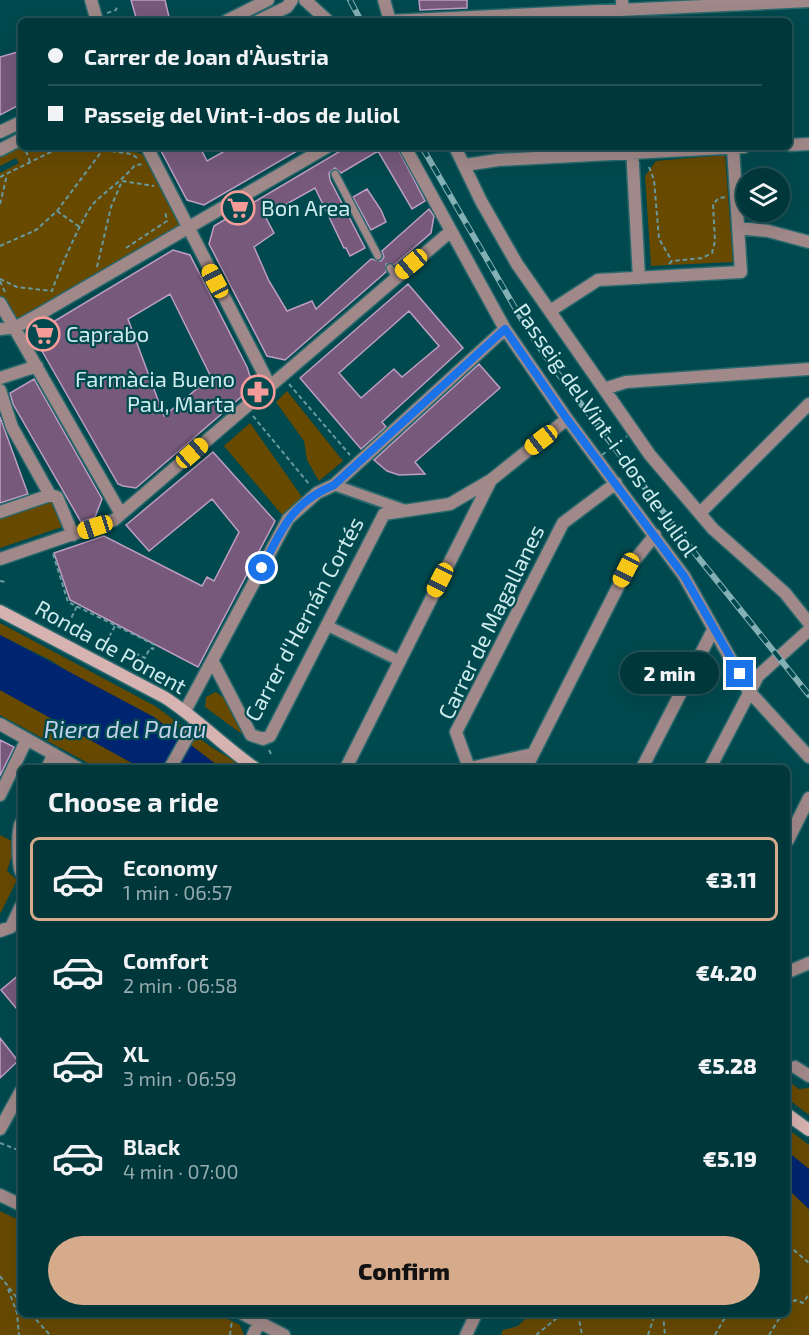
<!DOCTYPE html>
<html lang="en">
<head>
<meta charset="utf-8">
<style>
	:root { --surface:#00373a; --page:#0e4245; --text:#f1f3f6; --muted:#95acaf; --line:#225154; --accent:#d6ab8b }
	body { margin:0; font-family:"Exo 2",sans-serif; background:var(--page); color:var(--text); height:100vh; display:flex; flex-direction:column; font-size:22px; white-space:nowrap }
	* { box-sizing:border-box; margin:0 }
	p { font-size:20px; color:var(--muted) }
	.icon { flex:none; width:33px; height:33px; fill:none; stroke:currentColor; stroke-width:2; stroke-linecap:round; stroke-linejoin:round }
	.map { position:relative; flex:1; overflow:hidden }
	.sheet { position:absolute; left:18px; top:765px; width:772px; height:552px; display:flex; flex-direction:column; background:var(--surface); border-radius:9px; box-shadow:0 6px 24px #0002,0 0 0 2px var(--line) }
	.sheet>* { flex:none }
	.top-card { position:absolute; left:18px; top:18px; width:774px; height:132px; border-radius:9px; box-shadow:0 6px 24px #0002,0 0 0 2px var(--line); display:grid; align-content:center; height:132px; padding:0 30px; background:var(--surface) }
	.tools { position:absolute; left:736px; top:168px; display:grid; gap:12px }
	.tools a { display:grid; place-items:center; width:54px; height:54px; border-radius:50%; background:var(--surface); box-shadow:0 6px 24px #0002,0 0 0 2px var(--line); font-size:30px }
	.end { position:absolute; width:27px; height:27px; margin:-14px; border:8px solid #1a73e8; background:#fff; box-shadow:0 0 0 3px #fff }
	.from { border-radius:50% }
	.bubble { position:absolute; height:42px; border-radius:21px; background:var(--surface); box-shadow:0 6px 24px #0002,0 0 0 2px var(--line); font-size:20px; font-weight:800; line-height:42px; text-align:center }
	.car { position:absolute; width:18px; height:36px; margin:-18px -9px; border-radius:8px; box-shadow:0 0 4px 2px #0007; background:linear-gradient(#f5c518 24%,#345 0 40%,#f5c518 0 76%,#345 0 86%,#f5c518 0) }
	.top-card b { display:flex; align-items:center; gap:21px; height:57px; font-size:22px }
	.top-card b+b { border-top:2px solid var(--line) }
	.top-card i { width:15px; height:15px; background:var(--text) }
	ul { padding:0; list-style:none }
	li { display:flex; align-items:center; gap:18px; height:84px; margin:0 12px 9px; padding:0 18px; border:3px solid transparent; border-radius:9px }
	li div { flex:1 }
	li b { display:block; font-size:22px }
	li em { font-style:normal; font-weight:800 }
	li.selected { border-color:var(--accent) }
	li>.icon { width:54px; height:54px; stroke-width:1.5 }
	h2 { padding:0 30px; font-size:27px; line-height:72px }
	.cta { display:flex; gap:12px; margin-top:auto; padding:12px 30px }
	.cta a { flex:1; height:69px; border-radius:36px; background:var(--accent); color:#111; font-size:24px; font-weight:800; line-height:69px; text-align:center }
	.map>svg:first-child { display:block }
	.green { fill:#674900 }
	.water { fill:#002570 }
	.building { fill:#76597b; stroke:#be9ec3; stroke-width:1.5; fill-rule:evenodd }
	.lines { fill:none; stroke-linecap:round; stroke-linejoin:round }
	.service-casing { stroke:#29696e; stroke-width:10 }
	.pedestrian-casing { stroke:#29696e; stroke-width:14 }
	.minor-casing { stroke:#29696e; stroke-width:15 }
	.tertiary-casing { stroke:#29696e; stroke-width:15 }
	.secondary-casing { stroke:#29696e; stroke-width:15 }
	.path { stroke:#679a9e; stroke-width:2; stroke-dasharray:4.5 3; stroke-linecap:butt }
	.service { stroke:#a08988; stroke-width:7 }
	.pedestrian { stroke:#a08988; stroke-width:10 }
	.minor { stroke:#a08988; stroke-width:12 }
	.tertiary { stroke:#a08988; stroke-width:12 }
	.secondary { stroke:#d6b2b0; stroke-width:12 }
	.rail-casing { stroke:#83b0b4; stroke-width:6 }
	.rail { stroke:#00494e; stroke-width:4; stroke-dasharray:11; stroke-linecap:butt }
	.path-bridge { stroke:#679a9e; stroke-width:2; stroke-dasharray:4.5 3; stroke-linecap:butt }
	.route { stroke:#1a73e8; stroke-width:8 }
	.labels { text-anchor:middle; stroke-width:4.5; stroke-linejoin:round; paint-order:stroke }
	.poi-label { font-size:22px; fill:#cdebed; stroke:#00494e; text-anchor:start }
	.street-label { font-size:22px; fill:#cdebed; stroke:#00494e }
	.water-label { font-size:24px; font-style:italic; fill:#c2d1eb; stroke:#00494e }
</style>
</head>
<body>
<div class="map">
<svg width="809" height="1335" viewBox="0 0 809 1335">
	<rect width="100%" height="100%" fill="#00494e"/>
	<path class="green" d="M 21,146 L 132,147 L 134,152 L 143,154 L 141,147 L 144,147 L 155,168 L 151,170 L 165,198 L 169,196 L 180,226 L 169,235 L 167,232 L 48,302 L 49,306 L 17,320 L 10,315 L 0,297 L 0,173 L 19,163 L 16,158 L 0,166 L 0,156 Z
		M 725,155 L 733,262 L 651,266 L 645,176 L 656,161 Z
		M 287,391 L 343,461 L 319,481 L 307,460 L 304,441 L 276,402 Z
		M 250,423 L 302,497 L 283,516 L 224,446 Z
		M 53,501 L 62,527 L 0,548 L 0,519 Z
		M 0,623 L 155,706 L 211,747 L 246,768 L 221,768 L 50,660 L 0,635 Z
		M 0,690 L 141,768 L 97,768 L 0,715 Z
		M 216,692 L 224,698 L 246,737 L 205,707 L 206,697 Z
		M 0,835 L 16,843 L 7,871 L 17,880 L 0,914 Z
		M 788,1081 L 799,1089 L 809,1088 L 809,1115 L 788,1099 Z
		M 788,1129 L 809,1145 L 809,1169 L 788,1152 Z
		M 788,1189 L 809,1209 L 809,1335 L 501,1335 L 503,1330 L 518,1326 L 530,1314 L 788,1314 Z
		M 0,1211 L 21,1221 L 21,1314 L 217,1314 L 240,1325 L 244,1335 L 0,1335 Z"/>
	<path class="water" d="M 0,635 L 154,717 L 221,768 L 141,768 L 0,690 Z
		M 788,1152 L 809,1169 L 809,1209 L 788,1189 Z"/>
	<path class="building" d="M 131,0 L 165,0 L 170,21 L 137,21 Z
		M 419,0 L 467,0 L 467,8 L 420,10 Z
		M 21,51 L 21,104 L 0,115 L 0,57 Z
		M 159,147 L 200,147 L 207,161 L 232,147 L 304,147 L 204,205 L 187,200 Z
		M 347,147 L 397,147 L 425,201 L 412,209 L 378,151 L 341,173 L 335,168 L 329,173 L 330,180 L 365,248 L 350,256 L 346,248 L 344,248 L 315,188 L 265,216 L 274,233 L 254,247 L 269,281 L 287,311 L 312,301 L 316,309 L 371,259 L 381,261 L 384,257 L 382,251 L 429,209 L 434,216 L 431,233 L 394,265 L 386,264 L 386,272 L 285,360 L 267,356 L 209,244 L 214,226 Z
		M 367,189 L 381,210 L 386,222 L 371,230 L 353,197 Z
		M 173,250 L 190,255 L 247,367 L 250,376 L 248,391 L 136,488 L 123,486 L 118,484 L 38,344 L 43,328 ZM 170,294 L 211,377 L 164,416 L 128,319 Z
		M 408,284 L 463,348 L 382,422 L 386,427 L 361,449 L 300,378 ZM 409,311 L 439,346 L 402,377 L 394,369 L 361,398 L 339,373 Z
		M 479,364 L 500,388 L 415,462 L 425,474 L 399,475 L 387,471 L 374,460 Z
		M 34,379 L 102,499 L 95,517 L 81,522 L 13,404 L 10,393 Z
		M 0,417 L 28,494 L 0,503 Z
		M 213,452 L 275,521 L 198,667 L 70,600 L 54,553 L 104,536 L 202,586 L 207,577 L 214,581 L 239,532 L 212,499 L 149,551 L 126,525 Z
		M 0,740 L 14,747 L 0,776 Z
		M 21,973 L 21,1014 L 1,990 Z
		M 0,1038 L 18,1061 L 0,1078 Z"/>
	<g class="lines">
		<g class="service-casing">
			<path id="service" d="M 335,174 L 378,256
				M 390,268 L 396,277"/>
		</g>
		<g class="pedestrian-casing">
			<path id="pedestrian" d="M 334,485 L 405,510
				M 326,625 L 400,661"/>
		</g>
		<g class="minor-casing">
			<path id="minor" d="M 91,0 L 97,21
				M 305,0 L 328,21
				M 384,0 L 390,21
				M 622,0 L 623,21
				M 390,21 L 809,1
				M 789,145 L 809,144
				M 147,147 L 270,386
				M 405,147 L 505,329 L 567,419 L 684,576 L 748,690 L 809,757
				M 455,147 L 481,201 L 517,264 L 650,455 L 713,529 L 785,593 L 809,623
				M 632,147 L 639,278
				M 465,165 L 498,160 L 744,147
				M 738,228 L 768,231 L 809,242
				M 0,303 L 121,514
				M 550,311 L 598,280 L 741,272 L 733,148
				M 0,329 L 16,327 L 38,315 L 327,147
				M 0,378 L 37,366
				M 604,389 L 626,382 L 809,369
				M 0,390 L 12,427 L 50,495 L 57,497 L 73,535
				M 0,512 L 50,495
				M 700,513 L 809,404
				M 0,559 L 114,520 L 451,231
				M 213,662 L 251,735 L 263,739 L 270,736 L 384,514 L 450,504 L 491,480 L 567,419
				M 185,711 L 288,519 L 317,493 L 334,485 L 505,329
				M 0,724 L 78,768
				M 47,768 L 54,754
				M 170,768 L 196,722
				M 346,768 L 491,480
				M 469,768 L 456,732 L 563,523 L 616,483
				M 470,768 L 533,754
				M 526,768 L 626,571 L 655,535
				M 642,768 L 713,630
				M 710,768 L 758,676 L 809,630
				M 0,795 L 27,739
				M 21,823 C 17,830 18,864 21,872
				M 788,840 L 809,798
				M 0,931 L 11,927 L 21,906
				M 788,972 L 809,963
				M 795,1067 L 809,1076
				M 0,1129 L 21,1091
				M 0,1195 L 21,1205
				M 243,1314 L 284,1335
				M 253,1335 L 259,1323
				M 466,1335 L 476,1314"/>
		</g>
		<g class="tertiary-casing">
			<path id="tertiary" d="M 226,21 L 268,0
				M 258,21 L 287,7 L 292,0
				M 0,132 L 21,122
				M 0,150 L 21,139"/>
		</g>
		<g class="secondary-casing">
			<path id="secondary" d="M 0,611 L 164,697 C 196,717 223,746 255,768
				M 788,1115 L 809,1130"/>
		</g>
		<path class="path" d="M 107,13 L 116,10 L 117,7
			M 104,150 L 131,154 L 139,159
			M 26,151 L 30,162
			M 649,167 L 654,180 L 659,239 L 672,261
			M 0,177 L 61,147
			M 0,204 L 7,175
			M 57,211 L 81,228
			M 0,246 L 36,230 L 57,211 L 105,147
			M 126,248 L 167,221 L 165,211
			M 669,264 L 672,261 L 702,258 L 712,253 L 715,241 L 713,204 L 719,198 L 726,197
			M 97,267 L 111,207 L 122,181 L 154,186
			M 0,279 L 17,287 L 52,291 C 57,275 84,213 94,203 C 108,189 123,180 135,165 L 143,164
			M 0,281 L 5,292
			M 289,384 L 350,455
			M 253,416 L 309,484
			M 53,554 L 68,602 L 155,645 L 153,649 L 150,648 L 145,658 L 137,654 L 133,667
			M 0,581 L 6,582
			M 65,631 L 77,606
			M 102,650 L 115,626
			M 269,750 L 272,756
			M 0,1143 L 21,1151
			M 788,1245 L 809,1263
			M 0,1276 L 21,1303
			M 8,1289 L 17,1313 L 19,1335
			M 788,1307 L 795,1300 L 803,1303 L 809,1294
			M 31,1314 L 50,1335
			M 578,1314 L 582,1335
			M 663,1314 L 665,1335
			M 230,1335 L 232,1320
			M 536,1335 L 562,1314
			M 648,1335 L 655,1314
			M 715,1335 L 727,1314
			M 769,1335 L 782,1314"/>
		<use href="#service" class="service"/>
		<use href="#pedestrian" class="pedestrian"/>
		<use href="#minor" class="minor"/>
		<use href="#tertiary" class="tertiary"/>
		<use href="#secondary" class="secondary"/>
		<g class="rail-casing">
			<path id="rail" d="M 350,0 L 361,21
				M 422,147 L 529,332 L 553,367 L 697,556 L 809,695"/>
		</g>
		<use href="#rail" class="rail"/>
		<path class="path-bridge" d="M 602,455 L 627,436"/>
	</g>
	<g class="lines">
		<path class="route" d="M 262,568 C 282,529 291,503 334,485 L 505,329 L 567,419 L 684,576 L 740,674"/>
	</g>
	<defs>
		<g id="supermarket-ring" transform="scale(1.725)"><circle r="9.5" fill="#00494e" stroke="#f59b98" stroke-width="1.5"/><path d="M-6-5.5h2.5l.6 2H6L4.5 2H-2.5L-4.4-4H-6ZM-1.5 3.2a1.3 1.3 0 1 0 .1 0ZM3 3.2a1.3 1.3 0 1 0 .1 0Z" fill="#f59b98"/></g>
		<g id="pharmacy-ring" transform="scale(1.725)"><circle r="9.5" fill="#00494e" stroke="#f59b98" stroke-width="1.5"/><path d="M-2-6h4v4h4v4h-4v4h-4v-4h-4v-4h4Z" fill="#f59b98"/></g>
	</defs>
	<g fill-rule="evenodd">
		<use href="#supermarket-ring" x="238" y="208"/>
		<use href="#supermarket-ring" x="43" y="334"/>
		<use href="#pharmacy-ring" x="258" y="392"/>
	</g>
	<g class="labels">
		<g class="poi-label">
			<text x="261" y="216">Bon Area</text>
			<text x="66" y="342">Caprabo</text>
			<text x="235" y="387" text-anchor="end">Farmàcia Bueno<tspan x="235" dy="25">Pau, Marta</tspan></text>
		</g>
		<g class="street-label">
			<text transform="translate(606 430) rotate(55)" y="8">Passeig del Vint-i-dos de Juliol</text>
			<text transform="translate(304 619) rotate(-62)" y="8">Carrer d'Hernán Cortés</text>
			<text transform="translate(491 622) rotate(-64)" y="8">Carrer de Magallanes</text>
			<text transform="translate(111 647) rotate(29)" y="8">Ronda de Ponent</text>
		</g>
		<g class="water-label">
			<text x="125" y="738">Riera del Palau</text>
		</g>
	</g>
</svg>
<div class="tools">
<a><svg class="icon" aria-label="layers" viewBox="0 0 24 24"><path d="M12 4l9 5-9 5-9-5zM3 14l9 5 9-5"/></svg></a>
</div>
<i class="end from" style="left:262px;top:568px"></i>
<i class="end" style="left:740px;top:674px"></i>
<div class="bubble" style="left:620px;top:652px;width:99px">2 min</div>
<i class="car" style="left:411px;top:264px;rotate:230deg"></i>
<i class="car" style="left:215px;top:281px;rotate:332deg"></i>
<i class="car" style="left:541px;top:440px;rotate:232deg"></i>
<i class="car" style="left:192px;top:453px;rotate:49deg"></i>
<i class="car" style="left:95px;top:527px;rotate:252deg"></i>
<i class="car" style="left:626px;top:570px;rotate:207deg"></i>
<i class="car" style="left:440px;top:580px;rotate:207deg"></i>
<div class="top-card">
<b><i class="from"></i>Carrer de Joan d'Àustria</b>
<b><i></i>Passeig del Vint-i-dos de Juliol</b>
</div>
<section class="sheet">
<h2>Choose a ride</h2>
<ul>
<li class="selected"><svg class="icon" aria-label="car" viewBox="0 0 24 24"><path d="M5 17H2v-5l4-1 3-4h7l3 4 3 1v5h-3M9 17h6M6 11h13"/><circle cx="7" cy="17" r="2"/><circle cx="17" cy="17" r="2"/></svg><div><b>Economy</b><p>1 min · 06:57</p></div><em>€3.11</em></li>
<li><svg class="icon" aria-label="car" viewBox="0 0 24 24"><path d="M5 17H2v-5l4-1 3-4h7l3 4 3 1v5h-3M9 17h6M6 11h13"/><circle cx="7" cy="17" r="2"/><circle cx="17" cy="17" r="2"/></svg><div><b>Comfort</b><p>2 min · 06:58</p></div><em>€4.20</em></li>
<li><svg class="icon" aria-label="car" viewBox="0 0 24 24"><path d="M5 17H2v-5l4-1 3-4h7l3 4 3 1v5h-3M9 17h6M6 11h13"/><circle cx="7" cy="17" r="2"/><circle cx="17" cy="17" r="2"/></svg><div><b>XL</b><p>3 min · 06:59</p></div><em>€5.28</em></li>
<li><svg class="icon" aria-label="car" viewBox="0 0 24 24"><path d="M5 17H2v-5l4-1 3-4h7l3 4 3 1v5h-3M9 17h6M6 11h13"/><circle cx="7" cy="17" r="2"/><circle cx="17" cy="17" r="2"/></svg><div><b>Black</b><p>4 min · 07:00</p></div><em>€5.19</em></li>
</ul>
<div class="cta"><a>Confirm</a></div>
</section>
</div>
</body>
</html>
